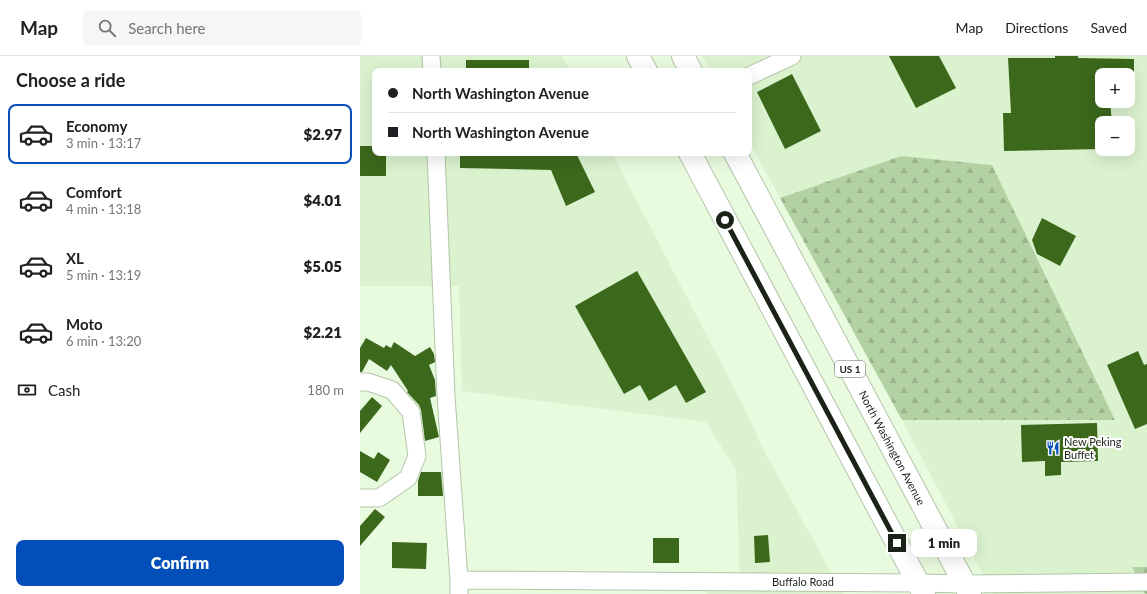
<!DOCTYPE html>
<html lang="en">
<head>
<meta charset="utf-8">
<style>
	:root { --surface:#fff; --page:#f6f6f6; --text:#202124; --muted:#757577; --line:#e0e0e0; --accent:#024fb9 }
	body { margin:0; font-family:Lato,sans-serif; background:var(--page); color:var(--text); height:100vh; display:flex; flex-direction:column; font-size:15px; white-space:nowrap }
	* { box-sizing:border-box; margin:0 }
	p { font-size:13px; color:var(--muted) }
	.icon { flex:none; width:22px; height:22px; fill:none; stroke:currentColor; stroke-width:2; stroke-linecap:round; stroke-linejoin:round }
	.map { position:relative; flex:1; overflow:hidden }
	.details { display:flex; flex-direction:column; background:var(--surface); width:360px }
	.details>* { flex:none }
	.top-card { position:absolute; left:12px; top:12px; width:380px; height:88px; border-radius:8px; box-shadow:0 4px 16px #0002; display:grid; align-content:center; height:88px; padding:0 16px; background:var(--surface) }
	.controls { position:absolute; left:735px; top:12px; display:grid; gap:8px }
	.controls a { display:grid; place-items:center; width:40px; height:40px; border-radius:8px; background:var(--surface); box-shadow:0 4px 16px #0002; font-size:20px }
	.end { position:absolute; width:18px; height:18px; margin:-9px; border:5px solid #1b2218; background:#fff; box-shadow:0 0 0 2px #fff }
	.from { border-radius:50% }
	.bubble { position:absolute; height:28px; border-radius:8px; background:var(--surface); box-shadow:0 4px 16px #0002; font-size:13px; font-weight:800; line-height:28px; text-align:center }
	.top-card b { display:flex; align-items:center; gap:14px; height:38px; font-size:15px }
	.top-card b+b { border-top:1px solid var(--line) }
	.top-card i { width:10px; height:10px; background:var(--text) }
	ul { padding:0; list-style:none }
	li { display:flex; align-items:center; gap:12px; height:60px; margin:0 8px 6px; padding:0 8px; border:2px solid transparent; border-radius:8px }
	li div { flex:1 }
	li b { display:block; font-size:15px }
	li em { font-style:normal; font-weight:800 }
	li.current { border-color:var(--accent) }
	li>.icon { width:36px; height:36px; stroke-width:1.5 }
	h2 { padding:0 16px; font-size:18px; line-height:48px }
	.pay { display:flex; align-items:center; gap:10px; height:44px; padding:0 16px; font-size:15px }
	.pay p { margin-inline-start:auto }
	.action { display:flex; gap:8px; margin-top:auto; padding:8px 16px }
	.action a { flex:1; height:46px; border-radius:8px; background:var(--accent); color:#fff; font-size:16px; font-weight:800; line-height:46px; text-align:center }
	header { display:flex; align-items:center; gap:24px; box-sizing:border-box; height:56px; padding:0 20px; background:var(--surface); border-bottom:1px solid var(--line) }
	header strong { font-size:19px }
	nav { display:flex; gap:22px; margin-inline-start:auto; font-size:14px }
	.search { width:280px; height:36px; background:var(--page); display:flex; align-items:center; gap:10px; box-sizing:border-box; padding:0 14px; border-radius:8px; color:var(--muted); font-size:15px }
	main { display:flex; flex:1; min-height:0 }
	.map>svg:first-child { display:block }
	.built { fill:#dbf2cf; fill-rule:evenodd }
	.forest { fill:url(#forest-firs) }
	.building { fill:#3b681b }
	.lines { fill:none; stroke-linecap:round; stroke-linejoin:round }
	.minor-casing { stroke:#b3c5aa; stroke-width:19 }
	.major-casing { stroke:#b3c5aa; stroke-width:24 }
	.minor { stroke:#fff; stroke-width:17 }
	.major { stroke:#fff; stroke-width:22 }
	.route { stroke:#1b2218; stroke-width:5 }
	.labels { text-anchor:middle; stroke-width:4; stroke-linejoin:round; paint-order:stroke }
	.shield { fill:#fff; stroke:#5f645d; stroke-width:1 }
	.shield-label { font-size:10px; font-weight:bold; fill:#1b2218 }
	.poi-label { font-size:11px; fill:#1b2218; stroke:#fff; text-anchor:start }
	.street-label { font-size:11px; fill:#1b2218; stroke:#fff }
</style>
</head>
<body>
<header>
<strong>Map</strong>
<div class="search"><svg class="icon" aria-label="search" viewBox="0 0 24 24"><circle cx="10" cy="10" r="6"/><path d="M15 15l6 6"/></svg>Search here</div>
<nav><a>Map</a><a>Directions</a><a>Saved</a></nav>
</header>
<main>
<section class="details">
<h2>Choose a ride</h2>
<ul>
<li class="current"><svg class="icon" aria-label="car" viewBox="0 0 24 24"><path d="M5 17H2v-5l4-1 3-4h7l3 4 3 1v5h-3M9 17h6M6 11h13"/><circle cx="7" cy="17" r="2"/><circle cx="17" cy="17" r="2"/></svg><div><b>Economy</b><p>3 min · 13:17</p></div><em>$2.97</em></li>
<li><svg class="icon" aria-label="car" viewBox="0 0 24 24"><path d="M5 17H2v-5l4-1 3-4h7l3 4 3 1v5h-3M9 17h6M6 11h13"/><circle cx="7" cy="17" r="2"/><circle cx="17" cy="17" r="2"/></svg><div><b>Comfort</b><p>4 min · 13:18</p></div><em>$4.01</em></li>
<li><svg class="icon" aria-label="car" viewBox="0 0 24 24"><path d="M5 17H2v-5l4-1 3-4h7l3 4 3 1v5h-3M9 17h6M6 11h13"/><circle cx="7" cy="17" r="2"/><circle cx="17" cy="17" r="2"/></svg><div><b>XL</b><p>5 min · 13:19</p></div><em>$5.05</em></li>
<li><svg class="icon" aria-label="car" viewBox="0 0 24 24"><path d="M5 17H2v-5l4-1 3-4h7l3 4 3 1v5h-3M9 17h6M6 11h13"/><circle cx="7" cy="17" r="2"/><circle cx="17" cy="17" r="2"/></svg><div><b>Moto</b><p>6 min · 13:20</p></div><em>$2.21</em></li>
</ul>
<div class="pay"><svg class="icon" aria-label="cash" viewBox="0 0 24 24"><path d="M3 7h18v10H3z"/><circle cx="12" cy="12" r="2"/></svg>Cash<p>180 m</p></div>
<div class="action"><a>Confirm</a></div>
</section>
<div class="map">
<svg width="787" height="538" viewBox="0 0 787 538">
	<defs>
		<pattern id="forest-firs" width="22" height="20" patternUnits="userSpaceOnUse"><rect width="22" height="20" fill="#b3d2a3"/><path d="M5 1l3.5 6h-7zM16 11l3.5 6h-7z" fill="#99b48c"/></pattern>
	</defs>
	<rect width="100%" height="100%" fill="#e9fbdf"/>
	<path class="built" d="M 0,0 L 202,0 L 210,15 L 15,15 L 15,97 L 252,97 L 388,359 L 401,389 L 483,538 L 347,538 L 346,519 L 380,526 L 376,414 L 346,366 L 102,335 L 99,230 L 0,230 Z
		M 342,0 L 787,0 L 787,511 L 772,511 L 785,538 L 633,538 L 542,364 L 755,364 L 541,100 L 420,142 L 389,85 L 389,15 L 351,15 ZM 742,19 L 768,19 L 768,45 L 742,45 ZM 742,67 L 768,67 L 768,93 L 742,93 Z"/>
	<path class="forest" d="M 541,100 L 632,109 L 755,364 L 542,364 L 420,142 Z
		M 772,511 L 787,511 L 787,538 L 785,538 Z"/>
	<path class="building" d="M 529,0 L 579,0 L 596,32 L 556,52 Z
		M 695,0 L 718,0 L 718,2 L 774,3 L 774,19 L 742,19 L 742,45 L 750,45 L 752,67 L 742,67 L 742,93 L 644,95 L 643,57 L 651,57 L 648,2 L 695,2 Z
		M 106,4 L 169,4 L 169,15 L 106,15 Z
		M 432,18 L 461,75 L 425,93 L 397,36 Z
		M 0,90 L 15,90 L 15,97 L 26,97 L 26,120 L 0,120 Z
		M 100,97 L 216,97 L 235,136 L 206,150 L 191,114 L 100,112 Z
		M 682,162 L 716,180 L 700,210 L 677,198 L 672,184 Z
		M 277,215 L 346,336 L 326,347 L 316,329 L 289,345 L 280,329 L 264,338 L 215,250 Z
		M 6,282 L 24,292 L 26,289 L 31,292 L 34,286 L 55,300 L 70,291 L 74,298 L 75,306 L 69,309 L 75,324 L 76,340 L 70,342 L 79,381 L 65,385 L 61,354 L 59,349 L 47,336 L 48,335 L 31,309 L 27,315 L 9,303 L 2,316 L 0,316 L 0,292 Z
		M 778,295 L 784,309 L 787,308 L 787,368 L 775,373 L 747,309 Z
		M 12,341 L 22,350 L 0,377 L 0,355 Z
		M 737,367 L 738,405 L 701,406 L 701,419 L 685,420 L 685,405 L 662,406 L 661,369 Z
		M 0,395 L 14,403 L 18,396 L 30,404 L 17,426 L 0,416 Z
		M 61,416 L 81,416 L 83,440 L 58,440 L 58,425 Z
		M 15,453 L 25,461 L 0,490 L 0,470 Z
		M 408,479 L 410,506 L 395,507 L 394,480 Z
		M 293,482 L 319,482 L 319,507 L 293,507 Z
		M 32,486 L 67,487 L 66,513 L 32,512 Z"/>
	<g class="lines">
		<g class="minor-casing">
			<path id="minor" d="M 71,0 L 72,15
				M 389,20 L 432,0
				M 76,97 L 86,340 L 99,524 L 99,538
				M 0,326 L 8,326 L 32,334 L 51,356 L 57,400 L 48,422 L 19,442 L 0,442
				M 99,524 L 558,527 L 605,528 L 787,526"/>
		</g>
		<g class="major-casing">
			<path id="major" d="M 278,0 L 286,15
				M 323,0 L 331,15
				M 330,97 L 564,538
				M 375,97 L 610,538"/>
		</g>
		<use href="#minor" class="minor"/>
		<use href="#major" class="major"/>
	</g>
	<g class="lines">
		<path class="route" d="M 365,164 L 537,487"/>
	</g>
	<defs>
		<g id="restaurant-bare" transform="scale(1.08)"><path d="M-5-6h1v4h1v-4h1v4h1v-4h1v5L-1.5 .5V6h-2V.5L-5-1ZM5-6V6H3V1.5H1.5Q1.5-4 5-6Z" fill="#024fb9" stroke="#fff" stroke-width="2.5" paint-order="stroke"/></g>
	</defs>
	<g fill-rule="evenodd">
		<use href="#restaurant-bare" x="693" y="392"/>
	</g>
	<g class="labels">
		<rect class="shield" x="475" y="305" width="30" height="16" rx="3"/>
		<g class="shield-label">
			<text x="490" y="317">US 1</text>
		</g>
		<g class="poi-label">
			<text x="704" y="390">New Peking<tspan x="704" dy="13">Buffet</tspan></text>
		</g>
		<g class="street-label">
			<text transform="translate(532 392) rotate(62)" y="4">North Washington Avenue</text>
			<text x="443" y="530">Buffalo Road</text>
		</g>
	</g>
</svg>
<div class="controls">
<a>+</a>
<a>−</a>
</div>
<i class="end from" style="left:365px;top:164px"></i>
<i class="end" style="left:537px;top:487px"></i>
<div class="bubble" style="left:551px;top:473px;width:66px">1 min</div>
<div class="top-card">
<b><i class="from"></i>North Washington Avenue</b>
<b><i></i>North Washington Avenue</b>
</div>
</div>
</main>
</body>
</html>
